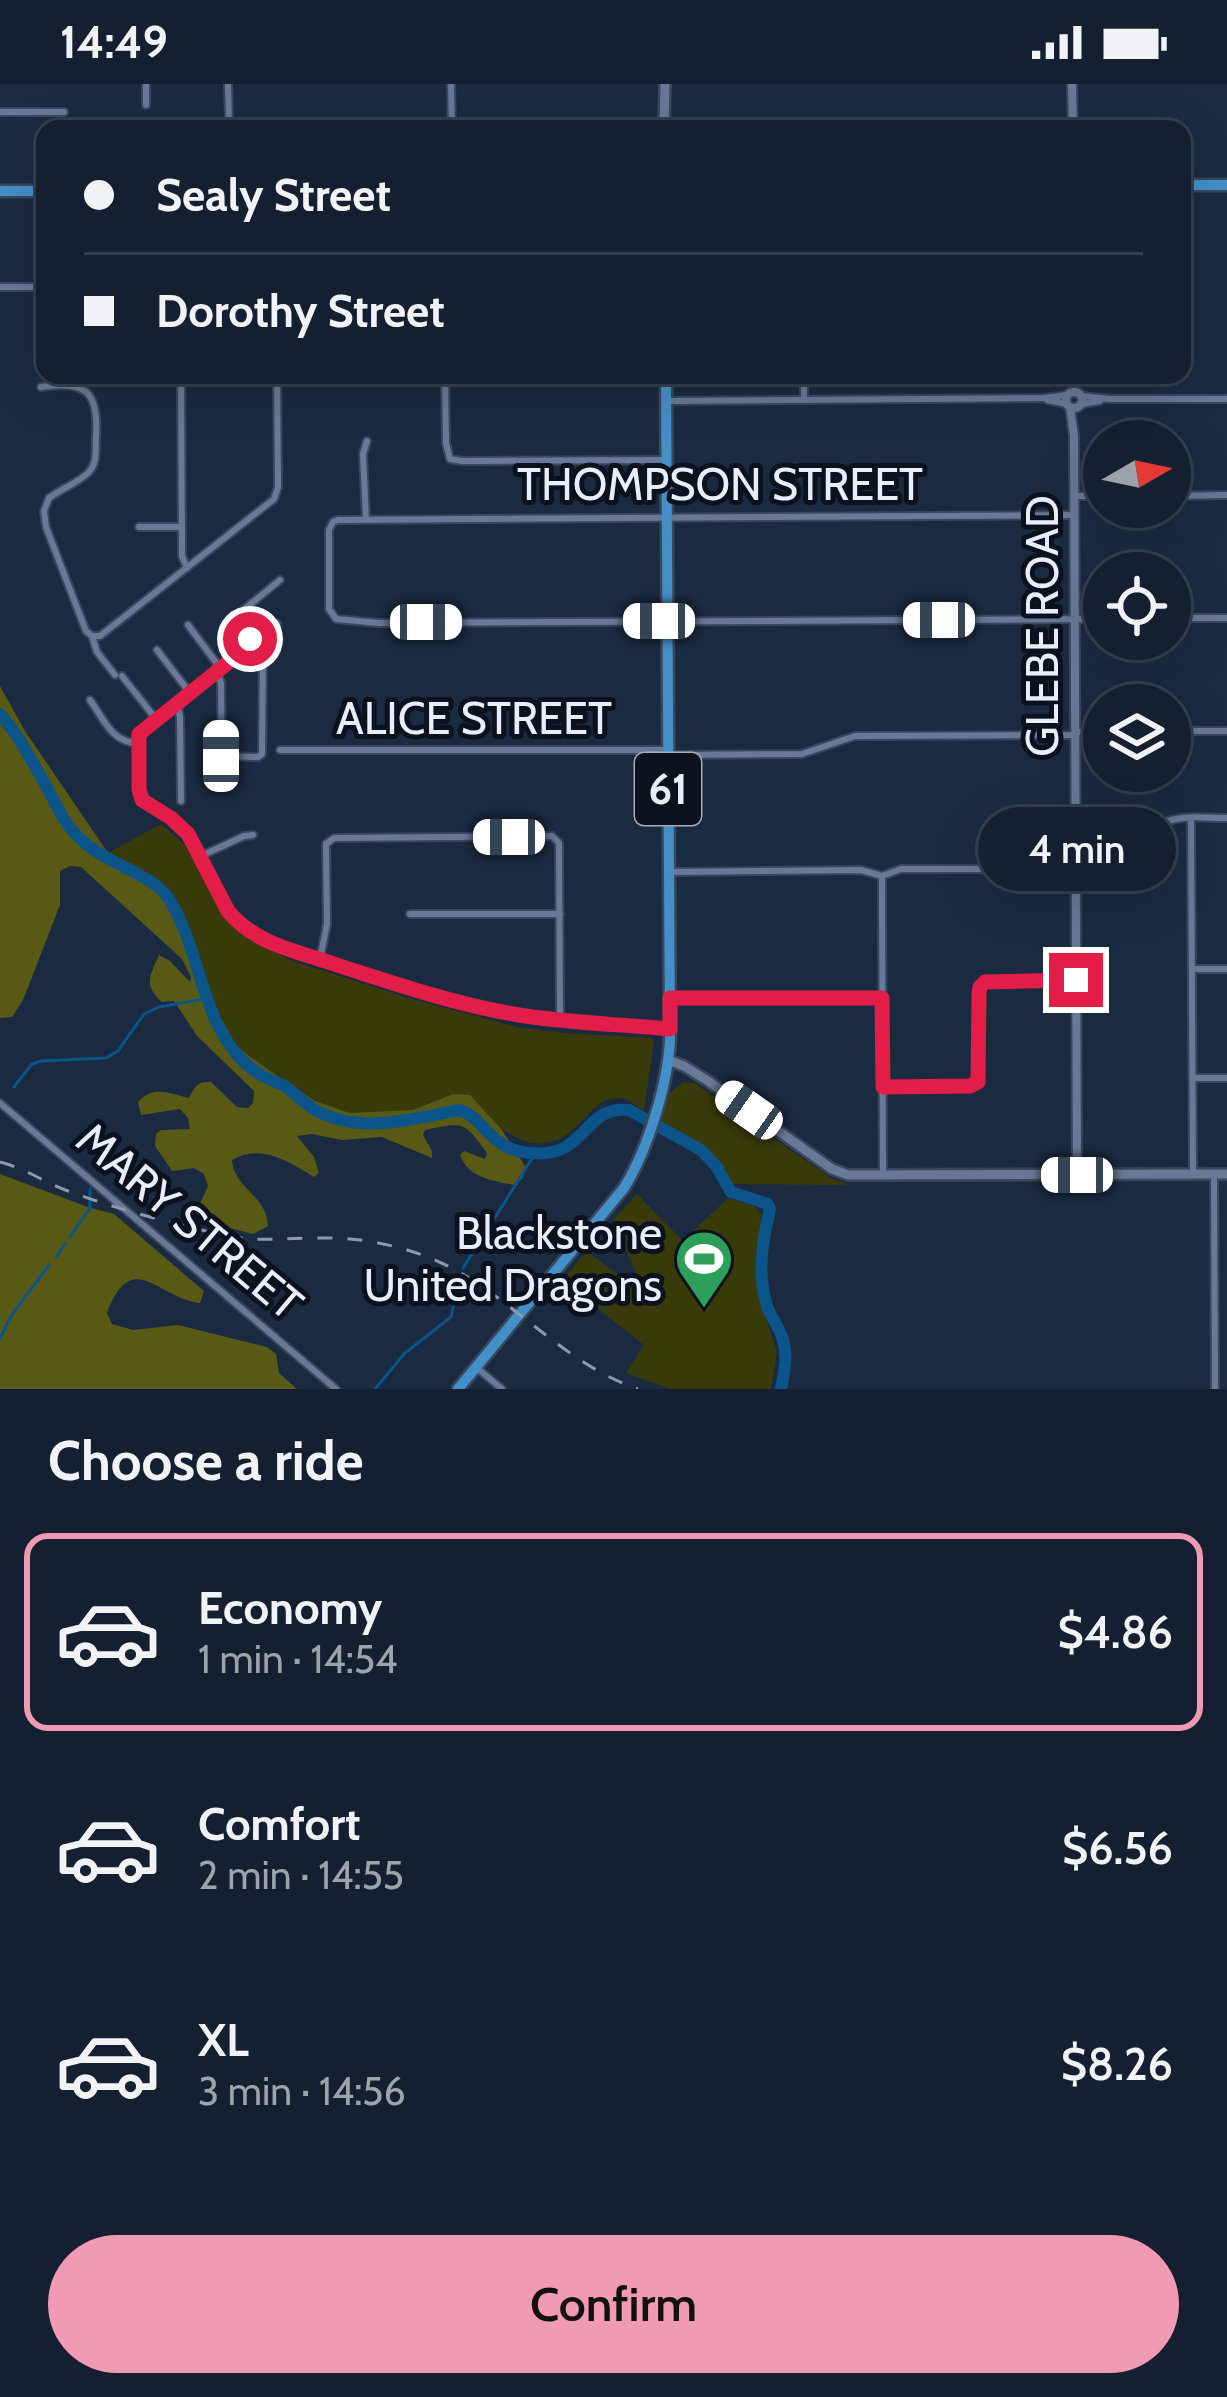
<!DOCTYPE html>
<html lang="en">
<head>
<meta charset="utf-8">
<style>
	:root { --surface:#142031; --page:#1d2839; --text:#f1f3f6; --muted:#9da3ab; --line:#333e4d; --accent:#f19ab3 }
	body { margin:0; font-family:Cabin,sans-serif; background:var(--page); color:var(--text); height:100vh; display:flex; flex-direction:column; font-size:45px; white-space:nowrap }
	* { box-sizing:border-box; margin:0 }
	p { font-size:39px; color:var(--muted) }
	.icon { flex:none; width:66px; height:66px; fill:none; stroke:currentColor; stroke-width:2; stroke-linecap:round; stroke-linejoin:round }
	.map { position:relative; height:1305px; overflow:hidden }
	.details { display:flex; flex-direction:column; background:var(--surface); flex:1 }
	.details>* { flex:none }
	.hud { position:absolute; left:36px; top:36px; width:1155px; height:264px; border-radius:24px; box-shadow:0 12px 48px #0002,0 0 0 3px var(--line); display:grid; align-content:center; height:264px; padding:0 48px; background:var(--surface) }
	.needle { width:78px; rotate:81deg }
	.fabs { position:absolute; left:1083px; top:336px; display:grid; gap:24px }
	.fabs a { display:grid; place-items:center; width:108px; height:108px; border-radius:50%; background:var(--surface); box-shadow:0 12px 48px #0002,0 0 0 3px var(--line); font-size:60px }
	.end { position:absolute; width:54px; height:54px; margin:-27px; border:15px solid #e11d48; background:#fff; box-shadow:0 0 0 6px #fff }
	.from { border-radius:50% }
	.bubble { position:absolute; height:84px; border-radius:42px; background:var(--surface); box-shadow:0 12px 48px #0002,0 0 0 3px var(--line); font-size:39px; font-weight:600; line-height:84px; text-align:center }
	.car { position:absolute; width:36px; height:72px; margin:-36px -18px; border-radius:15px; box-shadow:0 0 9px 3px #0007; background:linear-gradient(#fff 24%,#345 0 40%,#fff 0 76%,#345 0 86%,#fff 0) }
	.hud b { display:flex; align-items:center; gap:42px; height:114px; font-size:45px }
	.hud b+b { border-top:3px solid var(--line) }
	.hud i { width:30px; height:30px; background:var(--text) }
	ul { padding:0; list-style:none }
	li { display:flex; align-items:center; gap:36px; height:198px; margin:0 24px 18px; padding:0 24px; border:6px solid transparent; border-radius:24px }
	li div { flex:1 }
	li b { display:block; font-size:45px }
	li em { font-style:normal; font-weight:600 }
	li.selected { border-color:var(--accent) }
	li>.icon { width:108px; height:108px; stroke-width:1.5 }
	h2 { padding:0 48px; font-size:54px; line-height:144px }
	.action { display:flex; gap:24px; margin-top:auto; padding:24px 48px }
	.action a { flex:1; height:138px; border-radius:72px; background:var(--accent); color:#111; font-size:48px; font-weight:600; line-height:138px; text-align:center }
	.status { display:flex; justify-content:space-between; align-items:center; height:84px; padding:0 60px; background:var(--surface); direction:ltr }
	.status svg { height:33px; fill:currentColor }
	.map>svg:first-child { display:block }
	.green { fill:#393a09 }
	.forest { fill:#575915 }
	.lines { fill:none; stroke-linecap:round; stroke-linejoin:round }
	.stream { stroke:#0b5489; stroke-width:3 }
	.river { stroke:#0b5489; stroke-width:12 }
	.minor-casing { stroke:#3a465a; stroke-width:10 }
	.tertiary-casing { stroke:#3a465a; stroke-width:12 }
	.secondary-casing { stroke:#3a465a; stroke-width:14 }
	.primary-casing { stroke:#3a465a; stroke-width:15 }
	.minor { stroke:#677996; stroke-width:6 }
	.tertiary { stroke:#677996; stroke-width:8 }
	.secondary { stroke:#677996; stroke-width:9 }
	.primary { stroke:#438fc8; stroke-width:10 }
	.rail { stroke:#8e99ab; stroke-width:3; stroke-dasharray:15 15; stroke-linecap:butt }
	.route { stroke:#e11d48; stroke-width:15 }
	.labels { text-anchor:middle; stroke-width:10; stroke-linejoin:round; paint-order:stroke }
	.shield { fill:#0b121d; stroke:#a5adb9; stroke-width:3 }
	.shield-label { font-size:42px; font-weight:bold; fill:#e7effc }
	.street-label { font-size:45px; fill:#e7effc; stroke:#0b121d }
	.poi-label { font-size:45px; fill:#e7effc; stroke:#0b121d; text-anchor:end }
</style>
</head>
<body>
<div class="status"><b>14:49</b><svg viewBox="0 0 49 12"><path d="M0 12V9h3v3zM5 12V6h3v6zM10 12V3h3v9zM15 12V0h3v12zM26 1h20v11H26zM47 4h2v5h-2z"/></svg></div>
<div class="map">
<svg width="1227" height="1305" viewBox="0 0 1227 1305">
	<rect width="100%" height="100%" fill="#1a2a41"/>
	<path class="green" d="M 161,740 L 184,760 L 229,838 L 250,856 L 293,877 L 412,915 L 518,943 L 564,949 L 651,954 L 654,957 L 644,1027 C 637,1022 628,1014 619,1014 C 586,1012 579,1065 532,1059 C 509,1055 474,1024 453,1010 L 413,1026 L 350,1029 L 315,1017 L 276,991 L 237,963 L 210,914 L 192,850 L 140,785 L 123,779 L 108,769 Z
		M 683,998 L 694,999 L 831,1094 L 851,1101 L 732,1100 C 711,1064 694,1057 658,1037 L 669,1010 Z
		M 637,1110 L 683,1157 L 728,1114 L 754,1122 L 761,1130 L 762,1142 L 755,1171 L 757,1203 L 777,1269 L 771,1305 L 671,1305 L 626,1289 L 644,1261 L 562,1196 L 587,1167 L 629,1200 L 638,1194 L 613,1136 Z"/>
	<path class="forest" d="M 0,602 L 25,647 L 108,769 L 123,779 L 140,785 L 168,806 L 192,850 L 210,914 L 237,963 L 276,991 L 315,1017 L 350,1029 L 413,1026 L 453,1010 L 470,1011 L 502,1046 L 525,1082 L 523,1094 L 513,1101 C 492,1096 468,1094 460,1071 L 464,1067 L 485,1075 L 487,1069 C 463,1037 465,1038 425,1046 L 423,1051 L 432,1067 L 432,1074 L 382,1053 L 342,1056 L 312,1050 L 297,1052 L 314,1073 L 319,1089 L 314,1093 C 289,1078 261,1059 232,1076 C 234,1105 267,1111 268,1142 L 253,1150 L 202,1137 L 197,1126 L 208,1102 L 204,1090 L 194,1084 L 172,1087 L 155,1062 L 156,1050 L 161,1046 L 190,1045 L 188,1034 L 180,1025 L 141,1031 L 138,1018 C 153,1001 169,1009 189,1014 C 194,1004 198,996 211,998 L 237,1023 L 248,1024 L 253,1019 L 254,1007 L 197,952 L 174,917 L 162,918 C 143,901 150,892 159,871 L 170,877 L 190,898 L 191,893 L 182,875 L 81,783 L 70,782 L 60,787 L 60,821 L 23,916 L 12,933 L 0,934 Z
		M 0,1090 L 88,1123 L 114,1130 L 204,1207 L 200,1219 C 158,1215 132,1162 107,1229 L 112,1240 L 133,1246 L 178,1241 L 267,1263 L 276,1270 L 279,1289 L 297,1305 L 0,1305 Z"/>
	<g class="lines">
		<path class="stream" d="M 14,1003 L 32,980 L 41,977 L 106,974 L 118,967 L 144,930 L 159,923 L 210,914
			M 70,1153 L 90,1124 L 90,1105
			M 56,1173 L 65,1160
			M 463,1184 L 535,1070
			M 0,1254 L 11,1232 L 49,1181
			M 375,1305 L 405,1269 L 451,1233 L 459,1195"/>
		<path class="river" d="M 0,630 C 18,650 31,676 45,700 C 57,722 65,743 86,760 C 111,781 152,790 169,815 C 192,852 198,897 215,935 C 226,958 239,978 261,991 C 269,996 278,998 286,1003 C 296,1010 305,1020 315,1026 C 361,1051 411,1035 459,1026 C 485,1033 487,1065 530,1069 C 588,1075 582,1021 629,1026 L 701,1066 L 716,1082 L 731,1108 L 768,1120 L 770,1126 C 762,1157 757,1190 767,1222 C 770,1231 776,1239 780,1248 C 789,1267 785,1286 781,1305"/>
		<g class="minor-casing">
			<path id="minor" d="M 146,0 L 146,21
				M 228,0 L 229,38 L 234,45
				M 451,0 L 452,45
				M 0,28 L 64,28
				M 648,45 L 664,37
				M 0,203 L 45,203
				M 181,291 L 182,472 L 187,484
				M 445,291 L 446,359 L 450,375 L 462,377 L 667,376
				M 804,291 L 804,316
				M 526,294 L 666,294
				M 41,303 C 85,296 99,307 96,352 C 95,365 98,378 89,388 C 78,399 61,405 49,414 L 44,427 L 46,443 L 86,547 L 92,552 L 97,568 L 115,591
				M 1082,312 L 1110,315 L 1227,315
				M 1047,316 L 1067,320
				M 668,317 L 1044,314 L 1067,311
				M 1081,320 L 1100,317
				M 1074,412 L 1104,412
				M 1170,412 L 1227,411
				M 1074,431 L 338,436 L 333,438 L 329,446 L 329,525 L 336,535 L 379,539 L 1104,535
				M 366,435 L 363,370 L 367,357
				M 139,443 L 182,443
				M 1170,534 L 1227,534
				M 277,540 L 140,648 L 137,653 L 139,705 L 142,716 L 171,734 L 188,750 L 228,827 L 235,836 L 269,859 L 437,913 L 513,930 L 670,945
				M 188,541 L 221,585
				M 92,552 L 100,552 L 274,415 L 278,403 L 277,291
				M 251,561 L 236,532 L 280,496
				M 157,566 L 190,609
				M 217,588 L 221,599 L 222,703
				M 122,592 L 156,635
				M 90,616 C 104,635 111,658 137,659
				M 177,619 L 180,633 L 181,717
				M 1170,647 L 1227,647
				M 1075,648 L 1104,648
				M 280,666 L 667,666
				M 668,671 L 802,670 L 855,652 L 1075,651
				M 221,672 L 258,673 L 262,670 L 263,570 L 259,555
				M 1191,734 L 1193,1090
				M 201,772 L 244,752 L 253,751
				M 669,788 L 861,786 L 882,792 L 901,785 L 1095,785 C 1126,779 1139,748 1168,737 C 1185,731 1209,734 1227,734
				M 882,792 L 883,1092
				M 410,830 L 560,830
				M 320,875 L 327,840 L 326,760 L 334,754 L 552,752 L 559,759 L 560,935
				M 1192,885 L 1227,885
				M 670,914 L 882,914
				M 1193,994 L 1227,994
				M 883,1003 L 970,1002 L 977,999 L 980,992 L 979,910 L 984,898 L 1076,896
				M 0,1019 L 336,1305
				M 1214,1090 L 1215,1305
				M 477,1284 L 502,1305"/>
		</g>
		<g class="tertiary-casing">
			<path id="tertiary" d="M 1072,0 L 1073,45
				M1066 316a8 8 0 1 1 16 0a8 8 0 1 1-16 0Z
				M 1070,323 L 1074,352 L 1077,1091"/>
		</g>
		<g class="secondary-casing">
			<path id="secondary" d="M 664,45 L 665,0
				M 668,976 L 684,982 L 708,997 L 832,1085 L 848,1091 L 1227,1090"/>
		</g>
		<g class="primary-casing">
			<path id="primary" d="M 1182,101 L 1227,101
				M 0,107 L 45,107
				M 458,1305 L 624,1104 C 648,1065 668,1000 670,955 L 666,295"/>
		</g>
		<use href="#minor" class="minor"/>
		<use href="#tertiary" class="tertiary"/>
		<use href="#secondary" class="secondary"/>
		<use href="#primary" class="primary"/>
		<path class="rail" d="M 0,1078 C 24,1084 44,1098 68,1107 C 119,1126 174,1140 228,1152 C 258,1158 288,1154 319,1154 C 356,1153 394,1160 428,1173 C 506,1204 558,1278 638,1305"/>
	</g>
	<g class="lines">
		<path class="route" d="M 250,555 L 250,561 L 139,650 L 139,705 L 142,716 L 171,734 L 188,750 L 228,827 C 255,860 296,867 334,880 C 393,899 451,919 513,930 C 564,939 618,940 670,945 L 670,914 L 882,914 L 883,1003 L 970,1002 L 978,998 L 979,910 L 980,903 L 985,898 L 1076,896"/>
	</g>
	<defs>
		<g id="stadium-pin" transform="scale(3)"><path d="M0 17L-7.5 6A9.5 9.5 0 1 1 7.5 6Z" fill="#2e9e5b" stroke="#0b121d"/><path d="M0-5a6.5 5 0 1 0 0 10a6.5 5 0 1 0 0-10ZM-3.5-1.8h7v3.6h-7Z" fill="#fff"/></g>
	</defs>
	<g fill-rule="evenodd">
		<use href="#stadium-pin" x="704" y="1175"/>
	</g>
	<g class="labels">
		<rect class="shield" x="635" y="669" width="66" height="72" rx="9"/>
		<g class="shield-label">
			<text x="668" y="720">61</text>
		</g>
		<g class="street-label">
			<text x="720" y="416">THOMPSON STREET</text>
			<text transform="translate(1042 542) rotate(-90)" y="16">GLEBE ROAD</text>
			<text x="474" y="650">ALICE STREET</text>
			<text transform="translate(190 1137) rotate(40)" y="16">MARY STREET</text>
		</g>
		<g class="poi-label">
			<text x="662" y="1165">Blackstone<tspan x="662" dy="52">United Dragons</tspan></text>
		</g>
	</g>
</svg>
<div class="fabs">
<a><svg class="needle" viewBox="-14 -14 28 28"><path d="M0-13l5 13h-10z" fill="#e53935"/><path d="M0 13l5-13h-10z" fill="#9da3ab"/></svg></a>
<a><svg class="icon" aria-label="locate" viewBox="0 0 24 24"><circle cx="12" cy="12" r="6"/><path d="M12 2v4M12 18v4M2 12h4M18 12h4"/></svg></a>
<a><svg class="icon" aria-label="layers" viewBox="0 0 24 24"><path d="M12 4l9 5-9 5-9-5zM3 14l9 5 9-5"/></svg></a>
</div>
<i class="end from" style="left:250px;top:555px"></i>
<i class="end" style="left:1076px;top:896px"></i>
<div class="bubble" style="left:978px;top:723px;width:198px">4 min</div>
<i class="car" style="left:939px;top:536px;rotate:270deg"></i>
<i class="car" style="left:659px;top:537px;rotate:270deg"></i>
<i class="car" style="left:426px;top:538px;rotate:90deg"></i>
<i class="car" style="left:221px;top:672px;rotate:0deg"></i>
<i class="car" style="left:509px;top:753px;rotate:270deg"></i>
<i class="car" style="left:749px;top:1026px;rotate:305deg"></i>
<i class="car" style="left:1077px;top:1091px;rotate:270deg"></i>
<div class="hud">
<b><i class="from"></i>Sealy Street</b>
<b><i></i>Dorothy Street</b>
</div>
</div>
<section class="details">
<h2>Choose a ride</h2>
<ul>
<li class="selected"><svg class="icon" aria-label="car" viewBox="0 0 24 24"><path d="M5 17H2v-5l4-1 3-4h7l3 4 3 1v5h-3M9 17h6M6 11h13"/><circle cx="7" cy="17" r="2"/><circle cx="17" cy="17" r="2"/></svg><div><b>Economy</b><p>1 min · 14:54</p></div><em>$4.86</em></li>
<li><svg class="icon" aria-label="car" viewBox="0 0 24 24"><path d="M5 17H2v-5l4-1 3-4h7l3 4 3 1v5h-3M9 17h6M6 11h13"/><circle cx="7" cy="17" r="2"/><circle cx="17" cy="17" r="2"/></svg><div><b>Comfort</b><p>2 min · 14:55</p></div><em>$6.56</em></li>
<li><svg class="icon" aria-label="car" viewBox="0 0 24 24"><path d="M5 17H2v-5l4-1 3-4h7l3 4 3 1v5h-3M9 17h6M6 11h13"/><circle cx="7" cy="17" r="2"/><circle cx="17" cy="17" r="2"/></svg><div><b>XL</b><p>3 min · 14:56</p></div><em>$8.26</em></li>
</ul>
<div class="action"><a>Confirm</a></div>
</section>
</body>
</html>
